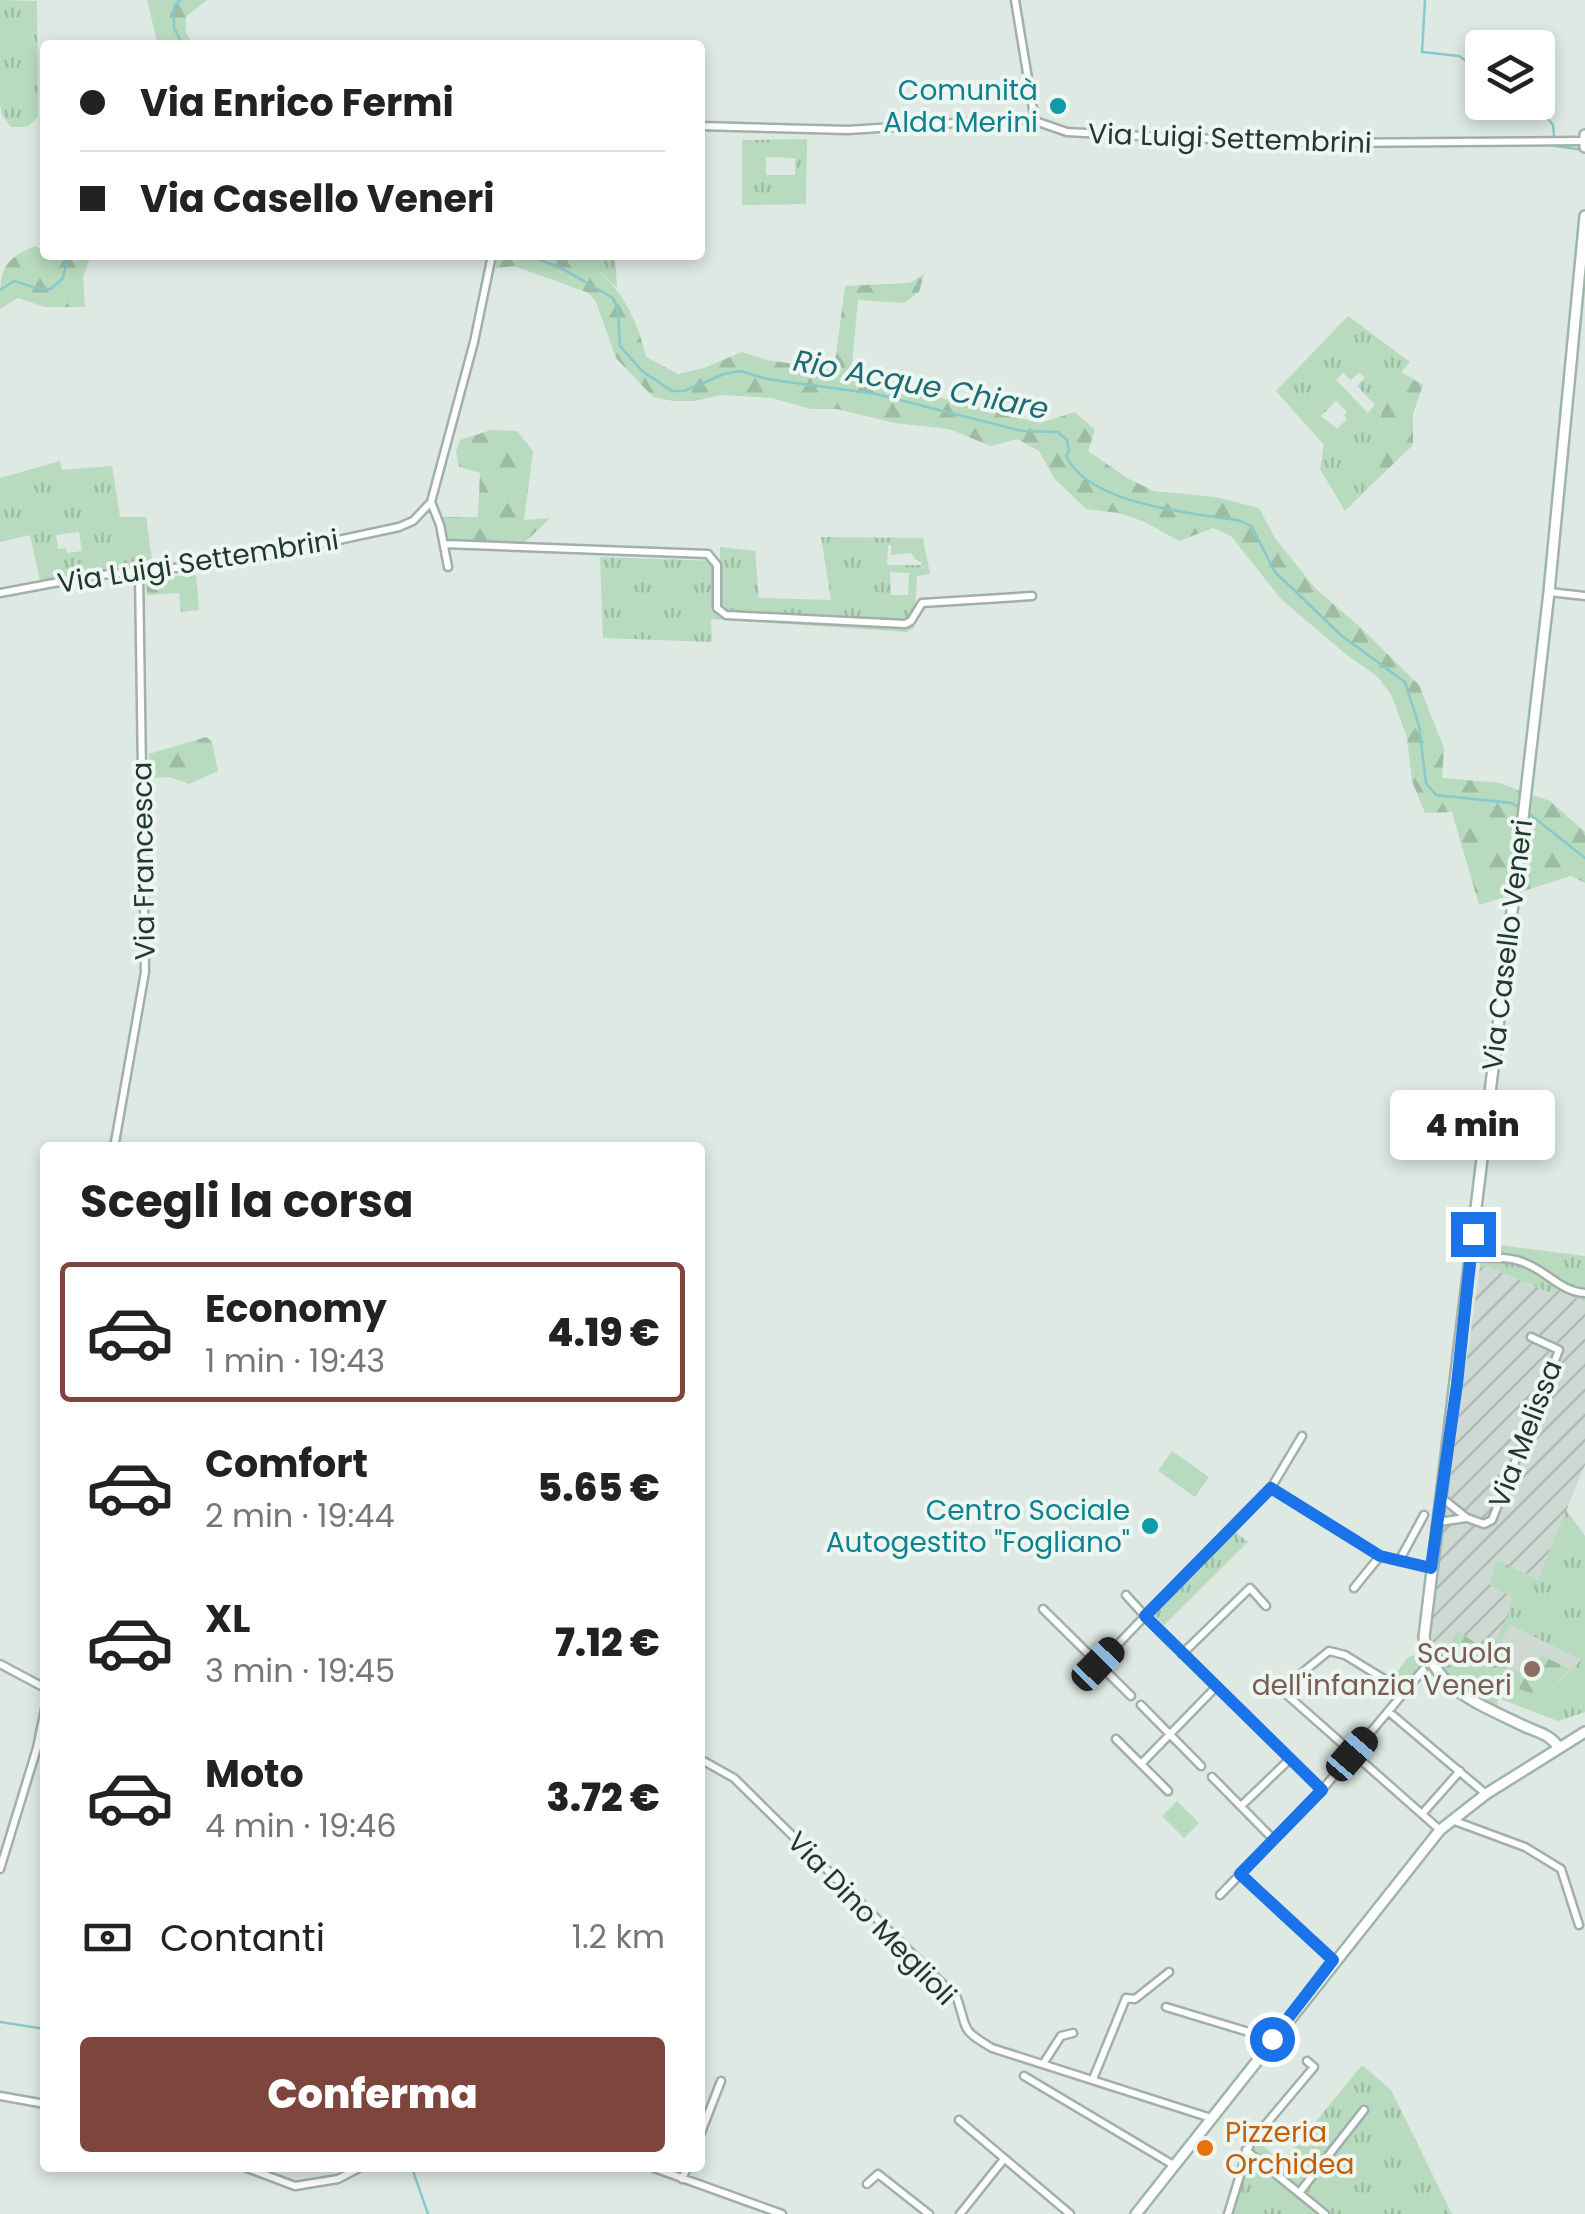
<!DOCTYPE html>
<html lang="it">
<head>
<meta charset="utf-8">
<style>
	:root { --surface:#fff; --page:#f2f2f2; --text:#222; --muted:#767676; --line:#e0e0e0; --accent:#7d453b }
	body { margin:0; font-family:Poppins,sans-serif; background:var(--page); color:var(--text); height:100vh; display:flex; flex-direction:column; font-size:38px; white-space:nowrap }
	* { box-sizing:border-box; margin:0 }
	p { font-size:32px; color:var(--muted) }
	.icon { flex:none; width:55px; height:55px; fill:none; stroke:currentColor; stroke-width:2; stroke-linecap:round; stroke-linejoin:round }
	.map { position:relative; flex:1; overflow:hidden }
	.panel { position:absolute; left:40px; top:1142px; width:665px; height:1030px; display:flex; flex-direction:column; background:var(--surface); border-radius:10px; box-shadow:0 5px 15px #0003 }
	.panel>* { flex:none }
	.top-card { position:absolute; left:40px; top:40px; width:665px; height:220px; border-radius:10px; box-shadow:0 5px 15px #0003; display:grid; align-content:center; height:220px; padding:0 40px; background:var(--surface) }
	.fabs { position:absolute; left:1465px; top:30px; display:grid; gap:20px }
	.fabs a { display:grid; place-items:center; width:90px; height:90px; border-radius:10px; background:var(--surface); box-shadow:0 5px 15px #0003; font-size:50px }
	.end { position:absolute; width:45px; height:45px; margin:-22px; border:12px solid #1a73e8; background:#fff; box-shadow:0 0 0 5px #fff }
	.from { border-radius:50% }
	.bubble { position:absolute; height:70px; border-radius:10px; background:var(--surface); box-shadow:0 5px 15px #0003; font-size:32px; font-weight:800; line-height:70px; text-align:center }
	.car { position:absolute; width:30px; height:60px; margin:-30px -15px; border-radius:12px; box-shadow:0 0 8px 2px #0007; background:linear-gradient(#222 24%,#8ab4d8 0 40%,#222 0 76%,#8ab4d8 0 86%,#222 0) }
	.top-card b { display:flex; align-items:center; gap:35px; height:95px; font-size:38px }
	.top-card b+b { border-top:2px solid var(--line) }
	.top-card i { width:25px; height:25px; background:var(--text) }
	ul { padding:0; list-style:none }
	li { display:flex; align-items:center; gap:30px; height:140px; margin:0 20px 15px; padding:0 20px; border:5px solid transparent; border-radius:10px }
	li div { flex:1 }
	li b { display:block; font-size:38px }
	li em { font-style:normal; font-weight:800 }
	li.current { border-color:var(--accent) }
	li>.icon { width:90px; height:90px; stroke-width:1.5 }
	h2 { padding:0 40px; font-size:45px; line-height:120px }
	.pay { display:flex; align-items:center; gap:25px; height:110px; padding:0 40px; font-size:38px }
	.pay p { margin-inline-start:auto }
	.cta { display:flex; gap:20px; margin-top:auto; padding:20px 40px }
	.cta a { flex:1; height:115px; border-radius:10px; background:var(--accent); color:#fff; font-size:40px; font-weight:800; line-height:115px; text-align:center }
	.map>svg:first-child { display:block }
	.built { fill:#cdd9d2 }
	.industrial { fill:url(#industrial-furrows) }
	.grass { fill:url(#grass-tufts); fill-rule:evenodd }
	.forest { fill:url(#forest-firs) }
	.pitch { fill:#b8dabe }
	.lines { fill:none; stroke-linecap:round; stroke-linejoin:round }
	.stream { stroke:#87c9cd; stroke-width:2.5 }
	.street-casing { stroke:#a1b0aa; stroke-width:11 }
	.secondary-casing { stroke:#9eb5aa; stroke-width:14 }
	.street { stroke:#fff; stroke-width:6 }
	.secondary { stroke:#fff; stroke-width:9 }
	.route { stroke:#1a73e8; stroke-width:12 }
	.culture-dot { fill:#0f9aa8; stroke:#eef6f2; stroke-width:4 }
	.education-dot { fill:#8d6e63; stroke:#eef6f2; stroke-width:4 }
	.food-dot { fill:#e8710a; stroke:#eef6f2; stroke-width:4 }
	.labels { text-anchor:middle; stroke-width:8; stroke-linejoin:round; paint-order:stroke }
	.culture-label { font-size:28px; fill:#0d838f; stroke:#eef6f2; text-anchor:end }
	.street-label { font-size:28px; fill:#203830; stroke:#eef6f2 }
	.education-label { font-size:28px; fill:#785e54; stroke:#eef6f2; text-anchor:end }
	.food-label { font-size:28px; fill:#c56008; stroke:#eef6f2; text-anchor:start }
	.water-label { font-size:30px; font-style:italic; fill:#1d6b72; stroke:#eef6f2 }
</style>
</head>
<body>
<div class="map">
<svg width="1585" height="2214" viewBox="0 0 1585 2214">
	<defs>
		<pattern id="industrial-furrows" width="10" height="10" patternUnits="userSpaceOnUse" patternTransform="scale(2.5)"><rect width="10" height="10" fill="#cdd9d2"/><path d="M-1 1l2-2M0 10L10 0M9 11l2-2" fill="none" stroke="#b0bbb5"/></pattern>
		<pattern id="grass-tufts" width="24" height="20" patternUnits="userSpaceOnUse" patternTransform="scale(2.5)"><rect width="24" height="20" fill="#b8dabe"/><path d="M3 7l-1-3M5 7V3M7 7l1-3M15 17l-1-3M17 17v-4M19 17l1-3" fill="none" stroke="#9ebca4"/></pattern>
		<pattern id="forest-firs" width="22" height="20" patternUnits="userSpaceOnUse" patternTransform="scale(2.5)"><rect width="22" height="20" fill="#b8dabe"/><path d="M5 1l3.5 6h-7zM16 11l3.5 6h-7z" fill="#9ebca4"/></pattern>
	</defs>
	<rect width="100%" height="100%" fill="#dee9e3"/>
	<path class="built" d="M 1585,1610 L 1585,1712 L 1558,1721 L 1468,1686 L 1505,1622 L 1521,1630 Z"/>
	<path class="industrial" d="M 1480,1267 L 1489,1267 L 1552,1294 L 1556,1289 L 1585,1302 L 1585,1465 L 1538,1579 L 1498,1562 L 1512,1597 L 1505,1622 L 1488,1652 L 1440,1645 L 1434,1661 L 1427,1635 Z"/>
	<path class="grass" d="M 0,0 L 37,1 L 38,117 L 27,127 L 11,127 L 2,115 L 0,105 Z
		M 807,139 L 806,204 L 742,205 L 742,140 ZM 766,157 L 795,158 L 795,175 L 766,175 Z
		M 566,255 L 615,255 L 617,288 L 602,274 Z
		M 1348,316 L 1410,362 L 1389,386 L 1376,433 L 1354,462 L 1366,490 L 1345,511 L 1320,469 L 1324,445 L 1276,391 ZM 1359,372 L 1365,378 L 1357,386 L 1375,405 L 1368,413 L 1336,380 L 1343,373 L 1351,380 ZM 1336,401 L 1347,412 L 1344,415 L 1347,419 L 1337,429 L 1321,416 Z
		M 60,461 L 62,470 L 112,466 L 120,517 L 146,517 L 153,567 L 91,571 L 40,581 L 30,535 L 0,542 L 0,478 ZM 79,532 L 82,551 L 67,553 L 66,548 L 58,549 L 56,535 Z
		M 821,537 L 923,538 L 930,574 L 917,576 L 914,628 L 907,632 L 711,619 L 712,642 L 603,638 L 600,557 L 720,561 L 720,547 L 755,551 L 759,598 L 831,600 ZM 888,545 L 891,545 L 891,555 L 911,553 L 916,560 L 921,561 L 921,565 L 887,565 ZM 890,572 L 909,573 L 908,595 L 891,595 Z
		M 1482,1243 L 1585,1256 L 1585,1302 L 1556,1289 L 1553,1294 L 1489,1267 L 1480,1267 Z
		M 1566,1510 L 1585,1536 L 1585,1712 L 1558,1721 L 1500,1699 L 1500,1689 L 1507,1683 L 1543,1699 L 1581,1660 L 1505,1622 L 1512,1597 L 1489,1585 L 1497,1561 L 1538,1579 Z
		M 1231,1529 L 1248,1542 L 1164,1625 L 1150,1611 Z
		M 1362,2065 L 1391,2090 L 1452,2214 L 1228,2214 L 1254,2137 L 1282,2163 Z"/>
	<path class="forest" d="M 147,0 L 207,0 L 186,17 L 186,32 L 193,45 L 158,45 Z
		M 36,246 L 48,256 L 91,255 L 83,277 L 85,307 L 45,307 L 18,298 L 0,309 C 0,274 0,259 36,246 Z
		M 496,255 C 517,255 547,250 567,256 C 614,270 636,313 646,357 L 678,374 L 704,368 L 742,352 L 767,360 L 834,370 L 845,286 L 910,283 L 924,274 L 919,292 L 904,303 L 858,300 L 851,375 L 1040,423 L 1075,412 L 1095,430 L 1088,451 L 1127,478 L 1154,491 L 1215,497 L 1259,508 L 1275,538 L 1315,588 L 1360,627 L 1419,685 L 1444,748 L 1442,778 L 1500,783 L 1520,791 L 1514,863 L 1524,861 L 1533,795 L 1550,801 L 1585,832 L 1585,883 L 1571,876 L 1479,905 L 1452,812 L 1425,813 L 1412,781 L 1407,738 L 1392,696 L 1378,677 L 1348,656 L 1281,599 L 1231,536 L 1213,528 L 1179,541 L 1145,522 L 1119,513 L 1086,509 L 1054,478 L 1039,451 L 1017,439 L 991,446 L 949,429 L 895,423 L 837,409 L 811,409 L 772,398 L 721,395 L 695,401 L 673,401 L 653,397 L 616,358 L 596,302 L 589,293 L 514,266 L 496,268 Z
		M 1401,372 L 1423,385 L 1413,414 L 1413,445 L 1366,490 L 1354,462 L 1376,433 L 1389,386 Z
		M 491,430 L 517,431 L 533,451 L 524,520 L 550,518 L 523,544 L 447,542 L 442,517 L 478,517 L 480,473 L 459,467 L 456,451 L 460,440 Z
		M 196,575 L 199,610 L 181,612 L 179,593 L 147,595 L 146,578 Z
		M 206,737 L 212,742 L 218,771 L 189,784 L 170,777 L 150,778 L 149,754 Z
		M 1505,1622 L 1510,1625 L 1501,1642 L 1513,1649 L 1506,1666 L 1529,1677 L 1541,1655 L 1569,1669 L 1543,1699 L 1506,1683 L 1500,1689 L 1496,1708 L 1448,1680 L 1434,1661 L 1440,1644 L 1449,1648 L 1457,1631 L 1488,1651 Z
		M 1414,1655 L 1428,1672 L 1412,1691 L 1394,1677 L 1406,1659 Z"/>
	<path class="pitch" d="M 1172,1451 L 1209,1477 L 1195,1497 L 1158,1471 Z
		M 1177,1801 L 1199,1823 L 1184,1838 L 1162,1816 Z"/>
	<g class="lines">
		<path class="stream" d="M 180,0 L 174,7 L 174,28 L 183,45
			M 1425,0 L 1422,52 L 1459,56 L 1482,72
			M 1534,102 L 1553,125 L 1555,146 L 1584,150
			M 528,255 L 561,268 L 613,298 L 618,310 L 620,346 L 642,371 L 672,391 L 684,391 L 724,374 L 740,371 L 767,379 L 876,394 L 1022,431 L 1058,432 L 1067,440 L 1069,451 L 1066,456 C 1089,505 1192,513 1241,521 L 1252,527 L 1275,572 L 1342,636 L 1405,682 L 1419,726 L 1426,783 L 1436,795 L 1511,803 L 1520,808
			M 0,290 L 14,281 L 36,288 L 51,289 L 63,278 L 68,255
			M 1527,812 L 1585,858
			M 0,2022 L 45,2029
			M 412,2168 L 428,2214"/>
		<g class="street-casing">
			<path id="street" d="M 1015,0 L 1035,121
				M 700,126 L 848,130 L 1016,119 L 1035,121 L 1067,132 L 1159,137 L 1326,143 L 1583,141
				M 431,502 L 440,525 L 448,567
				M 445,544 L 708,554 L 717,565 L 717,608 L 726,615 L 905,624 L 911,621 L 922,603 L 1032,596
				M 1549,592 L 1585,596
				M 0,593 L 91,576 L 236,562 L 399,527 L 413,521 L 431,502 L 474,342 L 492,255
				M 114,1148 L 145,972 L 139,572
				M 1471,1257 C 1490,1259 1509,1255 1527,1264 C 1549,1273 1560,1291 1585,1293
				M 1271,1488 L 1302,1436
				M 1442,1498 L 1467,1518 L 1484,1524 L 1492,1520 L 1559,1350 L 1531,1337
				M 1439,1522 L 1466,1518
				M 1399,1561 L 1424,1515
				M 1354,1588 L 1380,1556
				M 1126,1595 L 1145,1616 L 1271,1488 L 1380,1556 L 1431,1568
				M 1043,1609 L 1131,1696
				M 1182,1654 L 1250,1588 L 1266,1606
				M 0,1664 L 45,1688
				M 1099,1664 L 1145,1616 L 1322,1790
				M 1405,1692 L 1345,1655 L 1329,1651 L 1303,1672 L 1286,1694 L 1440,1830
				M 1141,1705 L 1201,1766
				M 1389,1712 L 1486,1794
				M 1116,1739 L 1168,1791
				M 700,1759 L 734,1778 L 957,1998 C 968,2031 960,2029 992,2048 L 1211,2118
				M 1141,1764 L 1215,1688
				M 1212,1777 L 1273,1839
				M 1241,1806 L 1290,1759
				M 1422,1814 L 1460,1771
				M 1452,1820 L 1525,1847 L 1561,1869 L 1579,1925
				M 0,1869 L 37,1748 L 45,1709
				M 1240,1874 L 1333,1960
				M 1220,1895 L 1322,1790 L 1423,1670
				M 1166,2007 L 1272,2039
				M 1043,2064 L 1061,2036 L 1073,2033
				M 1024,2076 L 1175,2166
				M 1093,2079 L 1126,1998 L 1135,1999 L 1169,1972
				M 0,2096 L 45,2104
				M 959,2120 L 1070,2214
				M 700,2135 L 721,2081
				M 1246,2150 L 1325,2214
				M 247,2168 L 295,2186 L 338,2179 L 359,2168
				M 654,2168 L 782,2214
				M 682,2179 L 687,2168
				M 867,2184 L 878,2174 L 929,2214
				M 1299,2193 L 1364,2110
				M 960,2214 L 1004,2159
				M 1228,2214 L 1250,2143 L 1314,2067 L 1307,2061"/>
		</g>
		<g class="secondary-casing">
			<path id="secondary" d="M 1585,135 L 1585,147
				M 1559,1748 C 1551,1735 1540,1733 1526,1727 C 1484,1706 1431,1689 1424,1637 L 1517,870 L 1549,592 L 1585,216
				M 1136,2214 L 1440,1830 L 1486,1794 L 1585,1732"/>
		</g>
		<use href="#street" class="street"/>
		<use href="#secondary" class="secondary"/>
	</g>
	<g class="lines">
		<path class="route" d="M 1272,2039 L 1333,1960 L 1240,1874 L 1322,1790 L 1145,1616 L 1271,1488 L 1380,1556 L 1431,1568 L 1457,1384 L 1473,1234"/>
	</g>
	<g class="culture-dot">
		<circle cx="1058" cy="106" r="10"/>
		<circle cx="1150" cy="1526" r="10"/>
	</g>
	<circle class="education-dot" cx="1532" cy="1669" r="10"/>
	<circle class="food-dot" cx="1205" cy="2148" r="10"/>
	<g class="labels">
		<g class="culture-label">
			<text x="1038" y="100">Comunità<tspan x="1038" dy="32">Alda Merini</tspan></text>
			<text x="1130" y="1520">Centro Sociale<tspan x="1130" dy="32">Autogestito "Fogliano"</tspan></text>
		</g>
		<g class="street-label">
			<text transform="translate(1230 138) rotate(2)" y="10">Via Luigi Settembrini</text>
			<text transform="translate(198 561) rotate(-9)" y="10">Via Luigi Settembrini</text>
			<text transform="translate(143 861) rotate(-91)" y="10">Via Francesca</text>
			<text transform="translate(1507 945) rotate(-83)" y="10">Via Casello Veneri</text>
			<text transform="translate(1525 1434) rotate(-69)" y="10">Via Melissa</text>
			<text transform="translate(872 1918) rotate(46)" y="10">Via Dino Meglioli</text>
		</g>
		<g class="education-label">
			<text x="1512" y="1663">Scuola<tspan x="1512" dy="32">dell'infanzia Veneri</tspan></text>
		</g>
		<g class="food-label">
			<text x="1225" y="2142">Pizzeria<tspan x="1225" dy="32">Orchidea</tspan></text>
		</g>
		<g class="water-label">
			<text transform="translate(921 385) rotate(11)" y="10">Rio Acque Chiare</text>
		</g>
	</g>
</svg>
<div class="fabs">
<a><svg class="icon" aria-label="layers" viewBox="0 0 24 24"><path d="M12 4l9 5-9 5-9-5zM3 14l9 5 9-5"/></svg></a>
</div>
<i class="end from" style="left:1272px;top:2039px"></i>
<i class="end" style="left:1473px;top:1234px"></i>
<div class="bubble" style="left:1390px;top:1090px;width:165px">4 min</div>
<i class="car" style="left:1098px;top:1664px;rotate:44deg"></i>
<i class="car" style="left:1352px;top:1754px;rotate:41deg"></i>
<div class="top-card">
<b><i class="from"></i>Via Enrico Fermi</b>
<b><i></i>Via Casello Veneri</b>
</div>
<section class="panel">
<h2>Scegli la corsa</h2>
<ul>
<li class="current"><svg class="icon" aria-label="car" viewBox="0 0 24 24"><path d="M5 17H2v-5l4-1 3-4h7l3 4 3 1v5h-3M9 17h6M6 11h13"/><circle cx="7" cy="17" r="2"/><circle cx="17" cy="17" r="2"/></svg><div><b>Economy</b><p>1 min · 19:43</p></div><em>4.19 €</em></li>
<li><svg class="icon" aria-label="car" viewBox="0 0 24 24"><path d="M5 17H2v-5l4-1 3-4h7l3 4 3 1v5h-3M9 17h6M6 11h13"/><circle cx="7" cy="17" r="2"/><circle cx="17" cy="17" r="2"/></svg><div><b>Comfort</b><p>2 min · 19:44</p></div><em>5.65 €</em></li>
<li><svg class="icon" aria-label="car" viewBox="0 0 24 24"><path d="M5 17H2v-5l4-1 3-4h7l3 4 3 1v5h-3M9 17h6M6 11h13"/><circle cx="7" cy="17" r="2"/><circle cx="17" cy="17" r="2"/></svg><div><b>XL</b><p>3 min · 19:45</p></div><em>7.12 €</em></li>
<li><svg class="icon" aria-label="car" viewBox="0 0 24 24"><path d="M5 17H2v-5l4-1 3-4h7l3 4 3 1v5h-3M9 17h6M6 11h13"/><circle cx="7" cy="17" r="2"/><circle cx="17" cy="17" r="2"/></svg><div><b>Moto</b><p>4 min · 19:46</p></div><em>3.72 €</em></li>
</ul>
<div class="pay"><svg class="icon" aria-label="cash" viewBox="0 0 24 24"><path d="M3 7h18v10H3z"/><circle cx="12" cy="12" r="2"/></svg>Contanti<p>1.2 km</p></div>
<div class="cta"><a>Conferma</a></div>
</section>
</div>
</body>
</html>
